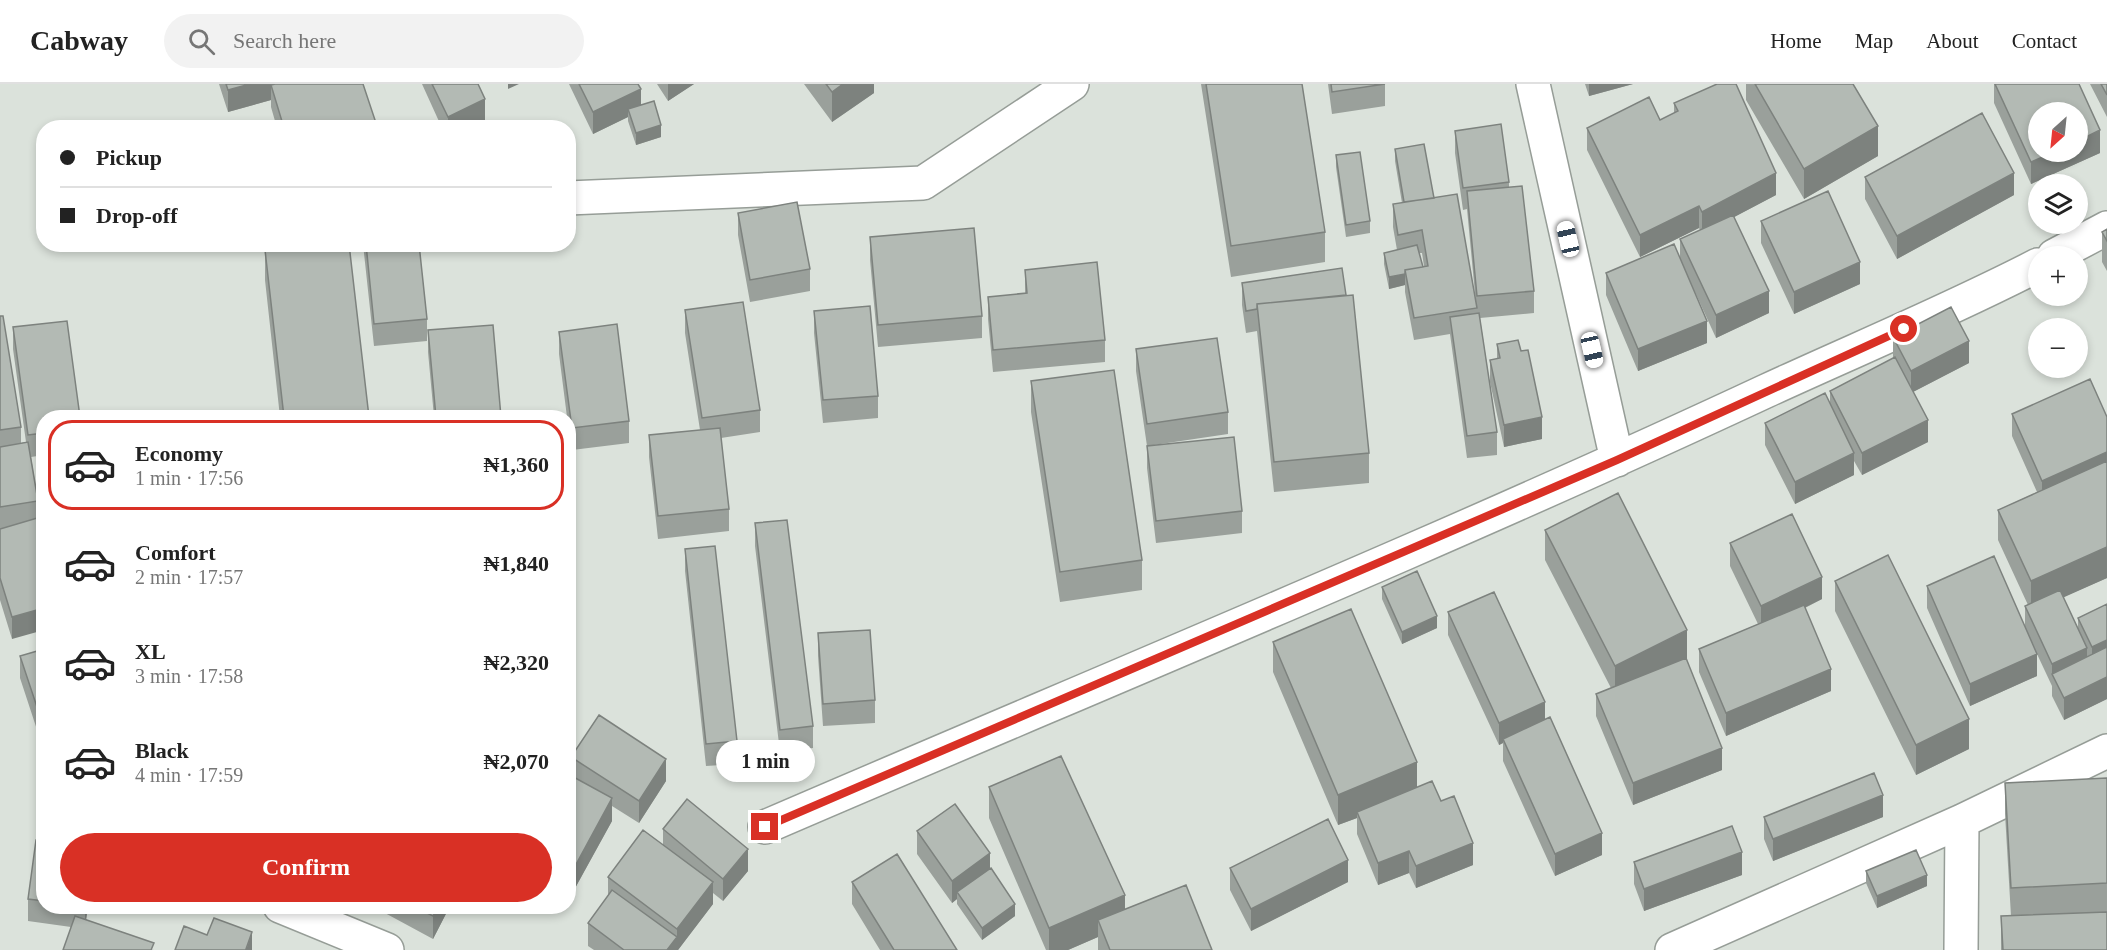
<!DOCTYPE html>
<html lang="en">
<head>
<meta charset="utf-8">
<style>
	:root { --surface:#fff; --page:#f2f2f2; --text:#222; --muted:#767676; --line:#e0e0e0; --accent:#d93025 }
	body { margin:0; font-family:Georgia,serif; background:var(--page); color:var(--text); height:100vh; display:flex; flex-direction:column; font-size:22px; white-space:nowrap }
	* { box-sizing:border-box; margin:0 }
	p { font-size:20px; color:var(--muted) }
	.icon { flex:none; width:33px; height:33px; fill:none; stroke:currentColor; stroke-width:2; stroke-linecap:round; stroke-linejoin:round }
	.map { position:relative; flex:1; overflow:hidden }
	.sheet { position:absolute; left:36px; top:326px; width:540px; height:504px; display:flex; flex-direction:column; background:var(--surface); border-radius:24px; box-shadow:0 3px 9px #0003 }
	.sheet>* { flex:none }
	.hud { position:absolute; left:36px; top:36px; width:540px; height:132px; border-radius:24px; box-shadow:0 3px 9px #0003; display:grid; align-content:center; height:132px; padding:0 24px; background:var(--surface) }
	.needle { width:39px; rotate:207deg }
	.fabs { position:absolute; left:2028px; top:18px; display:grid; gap:12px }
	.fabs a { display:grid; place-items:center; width:60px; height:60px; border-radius:50%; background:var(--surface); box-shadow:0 3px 9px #0003; font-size:30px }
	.end { position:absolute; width:27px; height:27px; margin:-14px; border:8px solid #d93025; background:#fff; box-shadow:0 0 0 3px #fff }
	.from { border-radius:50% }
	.bubble { position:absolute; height:42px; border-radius:21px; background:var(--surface); box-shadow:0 3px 9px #0003; font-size:20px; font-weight:800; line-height:42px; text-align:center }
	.car { position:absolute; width:18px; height:36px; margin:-18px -9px; border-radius:8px; box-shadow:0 0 4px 2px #0007; background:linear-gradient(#fff 24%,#345 0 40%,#fff 0 76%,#345 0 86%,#fff 0) }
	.hud b { display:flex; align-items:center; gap:21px; height:57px; font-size:22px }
	.hud b+b { border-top:2px solid var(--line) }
	.hud i { width:15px; height:15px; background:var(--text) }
	ul { padding:10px 0 0; list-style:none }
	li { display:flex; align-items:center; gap:18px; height:90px; margin:0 12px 9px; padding:0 12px; border:3px solid transparent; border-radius:24px }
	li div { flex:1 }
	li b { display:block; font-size:22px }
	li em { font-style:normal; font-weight:800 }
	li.current { border-color:var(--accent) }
	li>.icon { width:54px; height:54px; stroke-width:1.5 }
	.primary-button { display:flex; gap:12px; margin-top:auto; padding:12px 24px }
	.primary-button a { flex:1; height:69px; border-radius:36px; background:var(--accent); color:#fff; font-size:24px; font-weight:800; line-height:69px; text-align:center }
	header { display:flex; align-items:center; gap:36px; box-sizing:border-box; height:84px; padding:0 30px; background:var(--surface); border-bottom:2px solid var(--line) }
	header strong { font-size:28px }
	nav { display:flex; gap:33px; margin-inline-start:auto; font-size:21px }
	.search { width:420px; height:54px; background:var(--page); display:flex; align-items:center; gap:15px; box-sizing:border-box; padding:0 21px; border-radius:33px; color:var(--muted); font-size:22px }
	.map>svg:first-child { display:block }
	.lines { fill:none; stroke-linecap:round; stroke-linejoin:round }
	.street-casing { stroke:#969d97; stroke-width:36 }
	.street { stroke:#fff; stroke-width:33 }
	.wall { fill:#9aa09b; fill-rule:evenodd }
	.shaded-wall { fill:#7d827e }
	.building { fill:#b3bab4; stroke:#7d827e; stroke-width:1.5 }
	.route { stroke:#d93025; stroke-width:8 }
</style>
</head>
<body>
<header>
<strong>Cabway</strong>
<div class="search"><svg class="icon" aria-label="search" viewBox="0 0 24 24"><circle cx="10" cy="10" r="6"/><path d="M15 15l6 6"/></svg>Search here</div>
<nav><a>Home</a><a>Map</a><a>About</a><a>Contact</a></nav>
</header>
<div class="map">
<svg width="2107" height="866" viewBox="0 0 2107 866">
	<rect width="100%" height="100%" fill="#dbe2db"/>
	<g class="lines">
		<g class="street-casing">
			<path id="street" d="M 1533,0 L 1617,376
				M 568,114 L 923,99 L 1072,0
				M 2054,172 L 2107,144
				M 765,743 C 1099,599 1436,461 1766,307 C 1857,265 1949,227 2038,181
				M 280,822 L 387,866
				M 1672,866 L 1962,737 L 2107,667
				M 1961,866 L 1962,737"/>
		</g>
		<use href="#street" class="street"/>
	</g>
	<path class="wall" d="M 219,0 L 363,0 L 376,44 L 277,44 L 271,23 L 271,16 L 228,28 Z
		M 422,0 L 478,0 L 485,37 L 472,44 L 442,44 Z
		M 569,0 L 638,0 L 641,21 L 661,53 L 636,61 L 628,37 L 628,33 L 593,50 Z
		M 657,0 L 694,0 L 668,17 Z
		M 804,0 L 874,0 L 874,9 L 832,38 Z
		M 1201,0 L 1302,0 L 1325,148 L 1325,178 L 1231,193 Z
		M 1328,0 L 1385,0 L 1385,22 L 1332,30 Z
		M 1585,0 L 1633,0 L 1589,12 Z
		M 1746,0 L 1853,0 L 1878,72 L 1804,115 L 1746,16 Z
		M 1994,0 L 2079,0 L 2100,69 L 2031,100 L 1994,19 Z
		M 2090,0 L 2107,0 L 2107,33 Z
		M 1674,19 L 1776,111 L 1734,133 L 1769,229 L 1716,254 L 1695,208 L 1707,259 L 1638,287 L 1606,211 L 1606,189 L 1680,174 L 1680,155 L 1700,146 L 1699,144 L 1640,173 L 1587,66 L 1587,44 L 1660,36 L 1674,29 Z
		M 1455,47 L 1509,98 L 1509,103 L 1534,207 L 1534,229 L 1480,234 L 1497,348 L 1497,371 L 1467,374 L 1450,250 L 1414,256 L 1405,208 L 1405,201 L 1389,205 L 1384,180 L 1384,169 L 1397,166 L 1393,143 L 1393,120 L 1402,119 L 1395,77 L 1395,65 L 1434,114 L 1476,220 L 1467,125 L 1463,126 L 1455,69 ZM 1419,169 L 1422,169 L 1424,182 L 1423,183 Z
		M 1336,71 L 1370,137 L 1370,149 L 1346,153 L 1336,83 Z
		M 1865,93 L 2014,111 L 1897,175 L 1865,115 Z
		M 738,129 L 810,185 L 810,207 L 750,218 L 738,151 Z
		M 1761,137 L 1860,200 L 1794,230 L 1761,159 Z
		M 2107,145 L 2107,187 L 2102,178 L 2102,148 Z
		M 870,153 L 982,232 L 982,254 L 878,263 L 870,176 Z
		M 363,160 L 419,160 L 427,235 L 427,257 L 374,262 Z
		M 265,166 L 369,333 L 280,333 L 265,196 Z
		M 1025,186 L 1105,256 L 1105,278 L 993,288 L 988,235 L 988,213 L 1025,210 Z
		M 1242,199 L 1369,369 L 1369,399 L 1274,408 L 1257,247 L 1246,249 L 1242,221 Z
		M 685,226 L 760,326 L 760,348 L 721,354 L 729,425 L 729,447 L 658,455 L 649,373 L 649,351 L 700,346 L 685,249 Z
		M 814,227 L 878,312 L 878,334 L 823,339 L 814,249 Z
		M 0,232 L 21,343 L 21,359 L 26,358 L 13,265 L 13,243 L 44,333 L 44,371 L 31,373 L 38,417 L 38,434 L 12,555 L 0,516 Z
		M 428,246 L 501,333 L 434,333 L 428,268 Z
		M 559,248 L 629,337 L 629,359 L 572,366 L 568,342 L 568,333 L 567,333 L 559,270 Z
		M 1893,253 L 1969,279 L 1913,308 L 1928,358 L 1862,391 L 1854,377 L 1854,391 L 1795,420 L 1765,361 L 1765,339 L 1830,319 L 1830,307 L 1893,275 Z
		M 1497,260 L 1542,355 L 1504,363 L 1490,298 L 1490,276 L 1497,275 Z
		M 1136,265 L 1228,328 L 1228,350 L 1147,362 L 1136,287 Z
		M 1031,297 L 1142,476 L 1142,506 L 1060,518 L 1031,328 Z
		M 2012,330 L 2107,333 L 2107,494 L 2063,513 L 2078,545 L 2078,534 L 2107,520 L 2107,615 L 2064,636 L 2052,612 L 2052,602 L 2037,570 L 2037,592 L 1970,622 L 1927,524 L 1927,502 L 2025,543 L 2025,522 L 2028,521 L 1998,456 L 1998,426 L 2037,408 L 2012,352 Z
		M 1147,362 L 1242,427 L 1242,449 L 1156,459 L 1147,384 Z
		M 755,439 L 813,642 L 813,664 L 780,668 L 755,462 Z
		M 1545,446 L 1686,576 L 1722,686 L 1633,721 L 1596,632 L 1596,610 L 1611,604 L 1545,476 Z
		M 1730,459 L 1822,515 L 1805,524 L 1831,607 L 1726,652 L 1699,588 L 1699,565 L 1758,540 L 1730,482 Z
		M 685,465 L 737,657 L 737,680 L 706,682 L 685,487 Z
		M 1835,497 L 1969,665 L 1916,691 L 1835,527 Z
		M 1382,503 L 1437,544 L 1402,560 L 1382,515 Z
		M 1448,528 L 1545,636 L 1602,771 L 1555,792 L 1503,677 L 1503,659 L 1499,661 L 1448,551 Z
		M 818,549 L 875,616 L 875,639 L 823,642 L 818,572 Z
		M 1273,558 L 1417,703 L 1441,717 L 1473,781 L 1416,804 L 1409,789 L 1378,801 L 1357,750 L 1357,734 L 1338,741 L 1273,588 Z
		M 44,565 L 44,667 L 20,594 L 20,572 Z
		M 571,673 L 666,697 L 639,739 L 612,722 L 612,737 L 574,806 L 568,803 L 568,690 L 571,691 Z
		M 2107,694 L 2107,866 L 2001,866 L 2001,832 L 2011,832 L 2005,730 L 2005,699 Z
		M 989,703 L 1125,825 L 1212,866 L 1098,866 L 1098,853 L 1068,866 L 1046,866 L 989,734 Z
		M 1764,733 L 1883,733 L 1773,777 L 1764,755 Z
		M 663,745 L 748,787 L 723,817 L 713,809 L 713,820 L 678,866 L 594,866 L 588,862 L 588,839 L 608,813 L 608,793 L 663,760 Z
		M 917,747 L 990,784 L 1015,832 L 982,856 L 957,820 L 957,815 L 952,819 L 917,770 Z
		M 44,757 L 44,822 L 88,822 L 86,836 L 154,866 L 71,843 L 28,837 L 28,815 Z
		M 1634,778 L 1742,791 L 1644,827 L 1634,800 Z
		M 1230,784 L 1348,798 L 1251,847 L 1230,806 Z
		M 1866,787 L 1927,802 L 1877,824 L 1866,799 Z
		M 852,798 L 957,866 L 880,866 L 852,820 Z
		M 372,822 L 450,822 L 433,855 Z"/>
	<path class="shaded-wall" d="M 250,0 L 276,0 L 271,1 L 271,16 L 228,28 L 228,6 Z
		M 508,0 L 519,0 L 508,5 Z
		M 668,0 L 694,0 L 668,17 Z
		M 843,0 L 874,0 L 874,9 L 832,38 L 832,8 Z
		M 1589,0 L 1633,0 L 1589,12 Z
		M 641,5 L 641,28 L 628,25 L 628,33 L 593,50 L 593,28 Z
		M 485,15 L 485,37 L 472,44 L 448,44 L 448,33 Z
		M 376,39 L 376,44 L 362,44 Z
		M 661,41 L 661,53 L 636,61 L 636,49 Z
		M 1878,42 L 1878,72 L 1804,115 L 1804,85 Z
		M 2100,46 L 2100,69 L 2031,100 L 2031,78 L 2054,68 L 2078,68 L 2078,57 Z
		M 1776,89 L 1776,111 L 1702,150 L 1702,128 Z
		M 2014,89 L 2014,111 L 1897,175 L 1897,152 Z
		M 1699,122 L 1699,144 L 1640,173 L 1640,151 Z
		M 1860,178 L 1860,200 L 1794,230 L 1794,208 Z
		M 1405,190 L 1405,201 L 1389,205 L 1389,193 Z
		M 1769,207 L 1769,229 L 1716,254 L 1716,231 Z
		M 1707,237 L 1707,259 L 1638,287 L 1638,265 Z
		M 1969,257 L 1969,279 L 1911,309 L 1911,287 Z
		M 1542,333 L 1542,355 L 1504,363 L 1504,341 Z
		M 1928,336 L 1928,358 L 1862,391 L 1862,369 Z
		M 2107,368 L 2107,390 L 2042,419 L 2042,397 Z
		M 1854,369 L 1854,391 L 1795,420 L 1795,398 Z
		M 2107,463 L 2107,494 L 2031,528 L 2031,497 Z
		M 1822,493 L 1822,515 L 1761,545 L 1761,522 Z
		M 44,524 L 44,546 L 12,555 L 12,533 Z
		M 1437,532 L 1437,544 L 1402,560 L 1402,548 Z
		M 1687,546 L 1687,576 L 1615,612 L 1615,582 Z
		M 2107,556 L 2107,578 L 2092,585 L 2092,563 Z
		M 2087,564 L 2087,586 L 2052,590 L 2052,602 L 2052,580 Z
		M 2037,570 L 2037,592 L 1970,622 L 1970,600 Z
		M 1831,585 L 1831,607 L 1726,652 L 1726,629 Z
		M 2107,593 L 2107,615 L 2064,636 L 2064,614 Z
		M 1545,618 L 1545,641 L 1503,655 L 1503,659 L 1499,661 L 1499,639 Z
		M 1969,635 L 1969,665 L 1916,691 L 1916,661 Z
		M 1722,664 L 1722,686 L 1633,721 L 1633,699 Z
		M 666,675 L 666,697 L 639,739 L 639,717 Z
		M 1417,678 L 1417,709 L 1357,728 L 1357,734 L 1338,741 L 1338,711 Z
		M 1883,711 L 1883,733 L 1773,777 L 1773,755 Z
		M 612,714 L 612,737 L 574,806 L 574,784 Z
		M 1602,749 L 1602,771 L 1555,792 L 1555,770 Z
		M 1473,759 L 1473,781 L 1416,804 L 1416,782 Z
		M 748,765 L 748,787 L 723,817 L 723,795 Z
		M 1409,767 L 1409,789 L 1378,801 L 1378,779 Z
		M 1742,768 L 1742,791 L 1644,827 L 1644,805 Z
		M 990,769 L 990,792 L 957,808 L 957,815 L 952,819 L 952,797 Z
		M 1348,776 L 1348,798 L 1251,847 L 1251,825 Z
		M 1927,791 L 1927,802 L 1877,824 L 1877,812 Z
		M 713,798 L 713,820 L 678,866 L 677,866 L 677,845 Z
		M 1125,811 L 1125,841 L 1098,836 L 1098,853 L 1068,866 L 1049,866 L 1049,844 Z
		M 1015,820 L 1015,832 L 982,856 L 982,844 Z
		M 85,822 L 88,822 L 85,844 Z
		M 438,822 L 450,822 L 433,855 L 433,832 Z
		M 252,848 L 252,866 L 246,866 Z
		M 677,853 L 677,866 L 667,866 Z"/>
	<path class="building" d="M 226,0 L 250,0 L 228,6 Z
		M 275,0 L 363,0 L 376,39 L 362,44 L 284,44 L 271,1 Z
		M 432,0 L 478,0 L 485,15 L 448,33 Z
		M 579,0 L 638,0 L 641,5 L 593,28 Z
		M 826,0 L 843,0 L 832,8 Z
		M 1206,0 L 1302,0 L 1325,148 L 1231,162 Z
		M 1331,0 L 1385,0 L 1332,8 Z
		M 1717,0 L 1736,0 L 1776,89 L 1702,128 L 1699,122 L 1640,151 L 1587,44 L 1649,13 L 1660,36 L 1678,27 L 1674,19 Z
		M 1755,0 L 1853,0 L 1878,42 L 1804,85 Z
		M 1995,0 L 2079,0 L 2100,46 L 2078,57 L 2078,28 L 2038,28 L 2038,68 L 2054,68 L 2031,78 Z
		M 2101,0 L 2107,0 L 2107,11 Z
		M 654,17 L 661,41 L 636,49 L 628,25 Z
		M 1982,29 L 2014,89 L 1897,152 L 1865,93 Z
		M 249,37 L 250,44 L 218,44 L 217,40 Z
		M 1501,40 L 1509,98 L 1463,104 L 1455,47 Z
		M 1424,60 L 1434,114 L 1404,118 L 1395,65 Z
		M 1360,68 L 1370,137 L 1346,141 L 1336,71 Z
		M 1522,102 L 1534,207 L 1477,212 L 1467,107 Z
		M 1828,107 L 1860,178 L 1794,208 L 1761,137 Z
		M 1457,110 L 1477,224 L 1414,234 L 1405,186 L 1428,182 L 1422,146 L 1398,151 L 1393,120 Z
		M 568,112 L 569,112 L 569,147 L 568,147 Z
		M 797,118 L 810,185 L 750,196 L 738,129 Z
		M 1733,131 L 1769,207 L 1716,231 L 1680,155 Z
		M 974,144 L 982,232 L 878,241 L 870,153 Z
		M 2107,145 L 2107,157 L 2102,148 Z
		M 318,160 L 349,160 L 369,333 L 284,333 L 265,166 Z
		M 366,160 L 419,160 L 427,235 L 374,240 Z
		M 1674,160 L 1707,237 L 1638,265 L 1606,189 Z
		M 1417,161 L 1423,183 L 1405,186 L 1405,190 L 1389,193 L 1384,169 Z
		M 1097,178 L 1105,256 L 993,266 L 988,213 L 1027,209 L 1025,186 Z
		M 1342,184 L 1346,211 L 1257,220 L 1257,225 L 1246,227 L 1242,199 Z
		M 1353,211 L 1369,369 L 1274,378 L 1257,220 Z
		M 743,218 L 760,326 L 702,334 L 685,226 Z
		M 870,222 L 878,312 L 823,316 L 814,227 Z
		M 1951,223 L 1969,257 L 1911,287 L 1893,253 Z
		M 1479,229 L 1497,348 L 1467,352 L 1450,233 Z
		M 0,232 L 3,232 L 21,343 L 0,346 Z
		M 67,237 L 80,333 L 44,333 L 44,349 L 28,351 L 13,243 Z
		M 617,240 L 629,337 L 572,344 L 559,248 Z
		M 493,241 L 501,333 L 436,333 L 428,246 Z
		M 1217,254 L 1228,328 L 1147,340 L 1136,265 Z
		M 1518,256 L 1521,267 L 1528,266 L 1542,333 L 1504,341 L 1490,276 L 1500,274 L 1497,260 Z
		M 1895,273 L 1928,336 L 1862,369 L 1830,307 Z
		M 1114,286 L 1142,476 L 1060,488 L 1031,297 Z
		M 2090,295 L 2107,333 L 2107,368 L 2042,397 L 2012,330 Z
		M 1825,309 L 1854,369 L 1795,398 L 1765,339 Z
		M 720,344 L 729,425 L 658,432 L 649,351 Z
		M 1234,353 L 1242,427 L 1156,437 L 1147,362 Z
		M 28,358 L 38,417 L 0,423 L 0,363 Z
		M 2107,377 L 2107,463 L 2031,497 L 1998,426 Z
		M 1618,409 L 1687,546 L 1615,582 L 1545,446 Z
		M 1792,430 L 1822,493 L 1761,522 L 1730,459 Z
		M 44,432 L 44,524 L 12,533 L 0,494 L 0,445 Z
		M 787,436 L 813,642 L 780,646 L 755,439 Z
		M 715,462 L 737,657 L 706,660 L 685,465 Z
		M 1888,471 L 1969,635 L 1916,661 L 1835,497 Z
		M 1994,472 L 2037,570 L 1970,600 L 1927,502 Z
		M 1417,487 L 1437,532 L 1402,548 L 1382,503 Z
		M 2060,506 L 2087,564 L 2052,580 L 2025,522 Z
		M 1494,508 L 1545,618 L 1499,639 L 1448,528 Z
		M 2107,520 L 2107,556 L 2092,563 L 2078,534 Z
		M 1804,521 L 1831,585 L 1726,629 L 1699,565 Z
		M 1351,525 L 1417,678 L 1338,711 L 1273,558 Z
		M 870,546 L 875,616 L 823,620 L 818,549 Z
		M 2107,563 L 2107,593 L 2064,614 L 2052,590 Z
		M 44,565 L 44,644 L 20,572 Z
		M 1686,574 L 1722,664 L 1633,699 L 1596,610 Z
		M 599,631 L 666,675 L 639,717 L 571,673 Z
		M 1550,633 L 1602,749 L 1555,770 L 1503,655 Z
		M 1061,672 L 1125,811 L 1049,844 L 989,703 Z
		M 1874,689 L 1883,711 L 1773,755 L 1764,733 Z
		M 568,690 L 612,714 L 574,784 L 568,781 Z
		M 2107,694 L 2107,799 L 2011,804 L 2005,699 Z
		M 1432,697 L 1441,717 L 1454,712 L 1473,759 L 1416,782 L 1409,767 L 1378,779 L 1357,728 Z
		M 687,715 L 748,765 L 723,795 L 663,745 Z
		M 955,720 L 990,769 L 952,797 L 917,747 Z
		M 1328,735 L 1348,776 L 1251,825 L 1230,784 Z
		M 1732,742 L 1742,768 L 1644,805 L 1634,778 Z
		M 643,746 L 713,798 L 677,845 L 608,793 Z
		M 36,756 L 44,757 L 44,817 L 28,815 Z
		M 1916,766 L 1927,791 L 1877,812 L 1866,787 Z
		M 897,770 L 957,866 L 894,866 L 852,798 Z
		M 991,784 L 1015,820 L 982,844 L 957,808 Z
		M 1186,801 L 1212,866 L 1110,866 L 1098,836 Z
		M 612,806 L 677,853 L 667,866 L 624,866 L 588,839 Z
		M 413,822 L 438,822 L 433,832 Z
		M 2107,828 L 2107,866 L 2003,866 L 2001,832 Z
		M 75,832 L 154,859 L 151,866 L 63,866 Z
		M 214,834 L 252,848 L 246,865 L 249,866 L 175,866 L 184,842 L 207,851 Z"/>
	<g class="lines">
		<path class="route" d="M 765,743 L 1617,376 L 1904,245"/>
	</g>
</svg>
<div class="fabs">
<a><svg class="needle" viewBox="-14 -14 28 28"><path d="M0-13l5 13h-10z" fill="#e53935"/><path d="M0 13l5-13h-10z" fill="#767676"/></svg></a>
<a><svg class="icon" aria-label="layers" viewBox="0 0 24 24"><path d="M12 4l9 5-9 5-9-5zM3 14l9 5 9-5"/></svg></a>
<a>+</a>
<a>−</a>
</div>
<i class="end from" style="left:1904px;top:245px"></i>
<i class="end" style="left:765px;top:743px"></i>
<div class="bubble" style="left:716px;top:656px;width:99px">1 min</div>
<i class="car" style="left:1568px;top:155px;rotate:347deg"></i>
<i class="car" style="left:1592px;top:266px;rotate:167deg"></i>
<div class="hud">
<b><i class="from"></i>Pickup</b>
<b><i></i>Drop-off</b>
</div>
<section class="sheet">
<ul>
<li class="current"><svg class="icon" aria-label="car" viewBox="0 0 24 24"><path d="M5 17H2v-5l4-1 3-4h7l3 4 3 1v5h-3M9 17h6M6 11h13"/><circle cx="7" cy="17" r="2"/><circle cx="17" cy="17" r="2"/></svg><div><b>Economy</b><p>1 min · 17:56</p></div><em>₦1,360</em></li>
<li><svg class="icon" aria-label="car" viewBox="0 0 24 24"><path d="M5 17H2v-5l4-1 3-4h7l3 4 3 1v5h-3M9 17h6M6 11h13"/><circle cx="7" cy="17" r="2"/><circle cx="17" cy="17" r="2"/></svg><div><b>Comfort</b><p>2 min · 17:57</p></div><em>₦1,840</em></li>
<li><svg class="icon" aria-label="car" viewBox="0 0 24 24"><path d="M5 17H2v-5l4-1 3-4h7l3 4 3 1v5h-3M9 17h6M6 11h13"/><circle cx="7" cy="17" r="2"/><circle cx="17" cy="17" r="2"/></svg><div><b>XL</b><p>3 min · 17:58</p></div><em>₦2,320</em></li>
<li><svg class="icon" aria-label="car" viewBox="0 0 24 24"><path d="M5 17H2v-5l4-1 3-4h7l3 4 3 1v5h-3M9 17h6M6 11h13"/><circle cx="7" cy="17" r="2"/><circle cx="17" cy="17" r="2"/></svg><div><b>Black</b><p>4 min · 17:59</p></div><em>₦2,070</em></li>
</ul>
<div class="primary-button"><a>Confirm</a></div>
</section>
</div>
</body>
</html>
